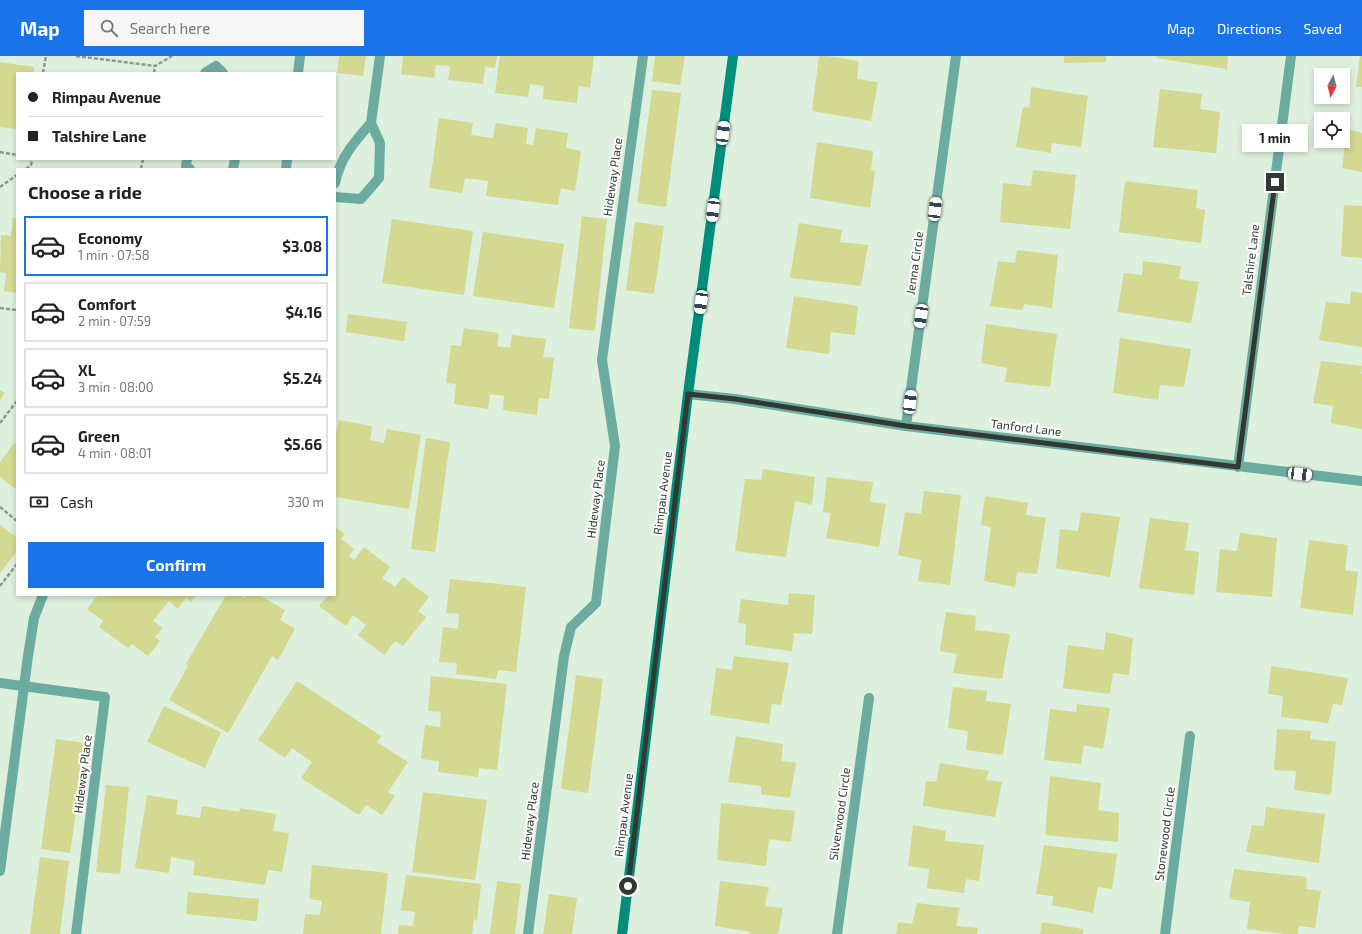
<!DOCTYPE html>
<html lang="en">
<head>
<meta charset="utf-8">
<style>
	:root { --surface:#fff; --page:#f6f6f6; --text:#222; --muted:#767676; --line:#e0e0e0; --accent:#1a73e8 }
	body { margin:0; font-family:"Exo 2",sans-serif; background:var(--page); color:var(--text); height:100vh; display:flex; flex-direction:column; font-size:15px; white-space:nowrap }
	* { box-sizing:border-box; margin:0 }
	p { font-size:13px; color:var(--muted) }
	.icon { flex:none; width:22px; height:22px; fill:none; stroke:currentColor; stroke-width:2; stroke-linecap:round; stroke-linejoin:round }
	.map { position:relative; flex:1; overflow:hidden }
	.details { position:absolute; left:16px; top:112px; width:320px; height:428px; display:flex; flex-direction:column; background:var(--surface); border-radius:0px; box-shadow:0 2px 6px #0003 }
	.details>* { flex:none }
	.guide { position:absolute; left:16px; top:16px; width:320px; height:88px; border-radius:0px; box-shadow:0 2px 6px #0003; display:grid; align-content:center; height:88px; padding:0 12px; background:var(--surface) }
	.needle { width:26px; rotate:187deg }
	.buttons { position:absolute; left:1314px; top:12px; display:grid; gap:8px }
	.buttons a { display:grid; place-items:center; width:36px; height:36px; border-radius:0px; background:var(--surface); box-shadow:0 2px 6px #0003; font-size:20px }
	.end { position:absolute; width:18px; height:18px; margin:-9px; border:5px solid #313932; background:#fff; box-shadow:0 0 0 2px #fff }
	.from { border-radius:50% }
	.bubble { position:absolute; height:28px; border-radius:0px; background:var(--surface); box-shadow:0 2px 6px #0003; font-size:13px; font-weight:700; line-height:28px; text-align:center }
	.car { position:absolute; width:12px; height:24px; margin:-12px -6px; border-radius:5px; box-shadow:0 0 3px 1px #0007; background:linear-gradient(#fff 24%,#345 0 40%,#fff 0 76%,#345 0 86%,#fff 0) }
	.guide b { display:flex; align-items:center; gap:14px; height:38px; font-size:15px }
	.guide b+b { border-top:1px solid var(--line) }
	.guide i { width:10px; height:10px; background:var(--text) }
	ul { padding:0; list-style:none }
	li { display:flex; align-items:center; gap:12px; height:60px; margin:0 8px 6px; padding:0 4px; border:2px solid var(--line); border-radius:0px }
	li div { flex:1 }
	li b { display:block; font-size:15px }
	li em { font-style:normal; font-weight:700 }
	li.current { border-color:var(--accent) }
	li>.icon { width:36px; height:36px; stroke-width:1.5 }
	h2 { padding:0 12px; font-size:18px; line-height:48px }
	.pay { display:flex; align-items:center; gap:10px; height:44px; padding:0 12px; font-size:15px }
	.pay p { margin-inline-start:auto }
	.primary-button { display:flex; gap:8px; margin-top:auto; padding:8px 12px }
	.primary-button a { flex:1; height:46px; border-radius:0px; background:var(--accent); color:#fff; font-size:16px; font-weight:700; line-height:46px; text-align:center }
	header { display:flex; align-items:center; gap:24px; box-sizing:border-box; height:56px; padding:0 20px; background:var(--accent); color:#fff }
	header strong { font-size:19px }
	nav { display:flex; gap:22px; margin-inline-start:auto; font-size:14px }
	.search { width:280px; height:36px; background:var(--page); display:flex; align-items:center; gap:10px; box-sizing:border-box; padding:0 14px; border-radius:0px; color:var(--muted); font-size:15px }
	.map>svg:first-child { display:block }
	.building { fill:#d3d990 }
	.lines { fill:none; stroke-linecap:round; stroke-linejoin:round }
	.path { stroke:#8c9a8d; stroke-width:2.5; stroke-dasharray:4 2; stroke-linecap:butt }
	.minor { stroke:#6caca0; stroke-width:10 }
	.secondary { stroke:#008e7c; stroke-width:10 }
	.route { stroke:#313932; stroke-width:5 }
	.labels { text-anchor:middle; stroke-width:4; stroke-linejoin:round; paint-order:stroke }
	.street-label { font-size:12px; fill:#313932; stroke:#fff }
</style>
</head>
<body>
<header>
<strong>Map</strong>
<div class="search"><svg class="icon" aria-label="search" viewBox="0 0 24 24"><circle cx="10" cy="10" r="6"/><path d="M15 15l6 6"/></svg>Search here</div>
<nav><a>Map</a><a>Directions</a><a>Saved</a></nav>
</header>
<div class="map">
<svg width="1362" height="878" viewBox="0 0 1362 878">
	<rect width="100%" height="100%" fill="#ddefdd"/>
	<path class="building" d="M 339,0 L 366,0 L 363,20 L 337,17 Z
		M 403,0 L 497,0 L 495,12 L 485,11 L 483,28 L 448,24 L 450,10 L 436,9 L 434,22 L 401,18 Z
		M 500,0 L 594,0 L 590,32 L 579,30 L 577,47 L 543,43 L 544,30 L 530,28 L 528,41 L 495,37 Z
		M 655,0 L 685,0 L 680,29 L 652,25 Z
		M 819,0 L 827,0 L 859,5 L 857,23 L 878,26 L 871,65 L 812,55 Z
		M 1064,0 L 1106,0 L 1106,6 L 1064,7 Z
		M 1157,0 L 1228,0 L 1227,13 L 1156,2 Z
		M 1360,0 L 1362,0 L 1362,31 L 1356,31 Z
		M 0,6 L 34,11 L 34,17 L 17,17 L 17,73 L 0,71 Z
		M 1031,31 L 1088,40 L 1081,91 L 1052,87 L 1051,97 L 1016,91 L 1023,51 L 1029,52 Z
		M 1160,33 L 1202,38 L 1200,53 L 1220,56 L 1216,97 L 1153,91 Z
		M 652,34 L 681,37 L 666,151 L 637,147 Z
		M 439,62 L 473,67 L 471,79 L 493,82 L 496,67 L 528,72 L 526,88 L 533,89 L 536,72 L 568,77 L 566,92 L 581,95 L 575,135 L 561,132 L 558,149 L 486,140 L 488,125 L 465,122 L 462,137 L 429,132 Z
		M 1347,73 L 1362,77 L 1362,116 L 1342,112 Z
		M 817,86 L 873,95 L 871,114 L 875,115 L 870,152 L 810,142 Z
		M 1033,114 L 1076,119 L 1070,173 L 1000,166 L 1003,127 L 1031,130 Z
		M 1125,125 L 1198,134 L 1196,152 L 1205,154 L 1201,187 L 1119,176 Z
		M 1344,149 L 1362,150 L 1362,202 L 1341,200 Z
		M 582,160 L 607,163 L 595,275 L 569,272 Z
		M 13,162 L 17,162 L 17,237 L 4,235 L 6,217 L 0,216 L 1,179 L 11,180 Z
		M 392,163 L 473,175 L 464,239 L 382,227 Z
		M 635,166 L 664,170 L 654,238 L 626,234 Z
		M 799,167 L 842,174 L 840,186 L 868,189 L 861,230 L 790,222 Z
		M 483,176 L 564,188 L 554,252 L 473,240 Z
		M 1017,194 L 1058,199 L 1052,252 L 1024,248 L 1023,254 L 990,250 L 998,205 L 1015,207 Z
		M 1143,205 L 1181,210 L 1179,223 L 1199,226 L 1191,267 L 1117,256 L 1124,217 L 1142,219 Z
		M 1351,235 L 1362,237 L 1362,291 L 1319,284 L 1326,246 L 1350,248 Z
		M 794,240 L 858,250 L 855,279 L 831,276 L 829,298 L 786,292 Z
		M 348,258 L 407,266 L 404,285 L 346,276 Z
		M 986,268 L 1057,278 L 1050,331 L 1005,326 L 1007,312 L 981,307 Z
		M 464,272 L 499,277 L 497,290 L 510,292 L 512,279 L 546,283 L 543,301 L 554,302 L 549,343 L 539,342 L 537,359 L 503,354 L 504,340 L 490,338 L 488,353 L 454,348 L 456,328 L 446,327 L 451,289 L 461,290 Z
		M 1120,282 L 1191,293 L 1184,331 L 1160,329 L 1158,344 L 1113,337 Z
		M 1321,305 L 1362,310 L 1361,318 L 1362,318 L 1362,373 L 1331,367 L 1333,350 L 1313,347 Z
		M 0,334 L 5,337 L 0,344 Z
		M 339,364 L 372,370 L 370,384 L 384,387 L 387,373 L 421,379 L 409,453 L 335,441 L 335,382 Z
		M 426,382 L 450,386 L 435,496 L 411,493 Z
		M 14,387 L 17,389 L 17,434 L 0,421 L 0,406 Z
		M 763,413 L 815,421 L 812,449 L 795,445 L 786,501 L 735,495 L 745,423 L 761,424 Z
		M 827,421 L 873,426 L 870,446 L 886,448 L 879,491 L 826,482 L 831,457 L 823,456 Z
		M 924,435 L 961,439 L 950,529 L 918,525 L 921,504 L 898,499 L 905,456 L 921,458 Z
		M 985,440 L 1028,447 L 1026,459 L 1046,462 L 1037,518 L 1017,516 L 1015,531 L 984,525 L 991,471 L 981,469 Z
		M 1081,456 L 1120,461 L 1110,521 L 1056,512 L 1060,473 L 1078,475 Z
		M 1150,462 L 1189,467 L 1185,494 L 1199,496 L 1194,539 L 1139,532 Z
		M 0,469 L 17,482 L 17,495 L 0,517 Z
		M 335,471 L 345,478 L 341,483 L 354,493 L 349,500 L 354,504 L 364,491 L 390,511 L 382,522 L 395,531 L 403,521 L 429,541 L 418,555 L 426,561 L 403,590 L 395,585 L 384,599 L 358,579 L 366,569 L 353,559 L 346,570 L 319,550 L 328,539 L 335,539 Z
		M 1240,477 L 1277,482 L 1272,541 L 1216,536 L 1220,493 L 1237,495 Z
		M 1309,484 L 1348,489 L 1345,514 L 1358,516 L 1353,559 L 1300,552 Z
		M 450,523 L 526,531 L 516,616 L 498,614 L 496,623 L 456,618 L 457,607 L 439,606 L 443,571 L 458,573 L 459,558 L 446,557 Z
		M 789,537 L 815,539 L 812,578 L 794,577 L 792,595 L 745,589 L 746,568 L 738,567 L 741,543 L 788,549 Z
		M 98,539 L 103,541 L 105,539 L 196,539 L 191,546 L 186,542 L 178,553 L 169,545 L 153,565 L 163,572 L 155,581 L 160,585 L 148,600 L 132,588 L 128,592 L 99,571 L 103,565 L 87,553 Z
		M 226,539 L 239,539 L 245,542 L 247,539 L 259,539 L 285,554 L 280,564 L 295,573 L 278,604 L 272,600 L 228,677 L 169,644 L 188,610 L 186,608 Z
		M 946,556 L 976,560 L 975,574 L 1010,578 L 1002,623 L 953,617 L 957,598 L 940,595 Z
		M 1106,576 L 1133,582 L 1129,619 L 1113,617 L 1110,638 L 1063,632 L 1068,589 L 1104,594 Z
		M 734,600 L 789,607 L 781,649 L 772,648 L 769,668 L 710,659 L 716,612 L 732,614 Z
		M 1271,610 L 1348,622 L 1342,649 L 1333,648 L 1328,667 L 1281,661 L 1283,640 L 1268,638 Z
		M 576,619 L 603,623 L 588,737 L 561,733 Z
		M 431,620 L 507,628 L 497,714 L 479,712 L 478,721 L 438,716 L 439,705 L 421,703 L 425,669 L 440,671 L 441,656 L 428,655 Z
		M 297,625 L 381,680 L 377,686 L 408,706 L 388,736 L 395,740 L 382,759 L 366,749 L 359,759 L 301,722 L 312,706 L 292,692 L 285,702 L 258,684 Z
		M 953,631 L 987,635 L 986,645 L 1011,648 L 1003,699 L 966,694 L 968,675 L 948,672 Z
		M 1077,648 L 1110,652 L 1103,693 L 1084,689 L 1081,708 L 1044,704 L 1050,653 L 1076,656 Z
		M 164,650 L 221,676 L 205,712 L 147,686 Z
		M 1277,673 L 1311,675 L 1310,683 L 1336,686 L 1331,739 L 1294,734 L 1296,715 L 1274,714 Z
		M 736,680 L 783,688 L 781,705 L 796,707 L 790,742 L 761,738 L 761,730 L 728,726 Z
		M 56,683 L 86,687 L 70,797 L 41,793 Z
		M 940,707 L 989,715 L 986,724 L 1002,726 L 995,761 L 923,750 L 926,725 L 936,726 Z
		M 1050,720 L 1101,727 L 1098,754 L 1119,757 L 1118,786 L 1045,779 Z
		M 106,729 L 129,731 L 120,818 L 96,816 Z
		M 423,736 L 487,744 L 475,824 L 412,816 Z
		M 147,739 L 178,744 L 176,758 L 200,762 L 202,750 L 239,756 L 240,752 L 276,758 L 273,775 L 289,777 L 282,816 L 268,814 L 265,829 L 193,819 L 195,805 L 171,801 L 169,817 L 135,812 Z
		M 721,747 L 795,755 L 791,786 L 769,783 L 766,810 L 717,804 Z
		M 1266,751 L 1325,758 L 1319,807 L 1246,796 L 1252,769 L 1264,770 Z
		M 913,769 L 946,775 L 945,785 L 984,789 L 979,825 L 966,823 L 964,837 L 927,832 L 929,813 L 908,810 Z
		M 1044,789 L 1117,798 L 1112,833 L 1098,831 L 1093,857 L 1052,849 L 1053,840 L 1036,838 Z
		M 40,801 L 69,805 L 60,878 L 30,878 Z
		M 312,809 L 388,817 L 381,878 L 303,878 L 305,858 L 320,859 L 322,845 L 309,843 Z
		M 1234,813 L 1307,821 L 1306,833 L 1321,835 L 1315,872 L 1299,870 L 1298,878 L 1285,878 L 1247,873 L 1250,846 L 1229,843 Z
		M 406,819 L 481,828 L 477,864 L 474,863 L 472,878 L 398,878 L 399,869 L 413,870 L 415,856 L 401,854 Z
		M 497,825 L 521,828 L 515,878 L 490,878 Z
		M 720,825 L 769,831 L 765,850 L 783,852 L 778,878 L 749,878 L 750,876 L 715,870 Z
		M 188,836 L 259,843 L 257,865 L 186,858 Z
		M 549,838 L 577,842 L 572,878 L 543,878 Z
		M 917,847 L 960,852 L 956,870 L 978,872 L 977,878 L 896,878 L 898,866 L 912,868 Z
		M 1042,866 L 1083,873 L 1083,878 L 1040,878 Z"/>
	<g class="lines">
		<path class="path" d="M 76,0 L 155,10 L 172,0
			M 43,17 L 46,0
			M 154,17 L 155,10
			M 0,96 L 17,99
			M 26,113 L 31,109 L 32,103
			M 141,113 L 143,103
			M 0,131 L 17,119
			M 0,252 L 17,254
			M 0,367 L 17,345
			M 0,451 L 17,465
			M 0,530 L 17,508"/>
		<path class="minor" d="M 205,17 L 216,10 L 223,17
			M 298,17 L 300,0
			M 371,67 L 380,0
			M 187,103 L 186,110 L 190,113
			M 233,113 L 235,103
			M 286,113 L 287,103
			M 335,127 C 340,102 354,86 371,67 L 380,87 L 379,122 L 361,143 L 335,141
			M 688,338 L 735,343 L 906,370 L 1362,425
			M 906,370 L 956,0
			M 1238,411 L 1291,0
			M 0,627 L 105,641 L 76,878
			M 0,815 L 28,600 L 34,562 L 43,539
			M 528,878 L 564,600 L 571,571 L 596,547 L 615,390 L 602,304 L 643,0
			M 837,878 L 869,642
			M 1165,878 L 1190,680"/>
		<path class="secondary" d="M 622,878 L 688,338 L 733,0"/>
	</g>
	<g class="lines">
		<path class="route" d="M 628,830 L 688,338 L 735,343 L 906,370 L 1238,411 L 1275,126"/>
	</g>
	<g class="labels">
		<g class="street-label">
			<text transform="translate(613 121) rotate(-82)" y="4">Hideway Place</text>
			<text transform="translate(1251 204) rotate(-83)" y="4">Talshire Lane</text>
			<text transform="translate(915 207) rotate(-82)" y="4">Jenna Circle</text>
			<text transform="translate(1026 372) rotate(7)" y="4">Tanford Lane</text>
			<text transform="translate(663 437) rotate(-83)" y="4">Rimpau Avenue</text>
			<text transform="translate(596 443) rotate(-83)" y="4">Hideway Place</text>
			<text transform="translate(83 718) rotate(-83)" y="4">Hideway Place</text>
			<text transform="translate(840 758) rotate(-82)" y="4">Silverwood Circle</text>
			<text transform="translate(624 759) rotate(-83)" y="4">Rimpau Avenue</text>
			<text transform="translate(530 765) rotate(-83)" y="4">Hideway Place</text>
			<text transform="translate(1165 778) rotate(-83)" y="4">Stonewood Circle</text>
		</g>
	</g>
</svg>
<div class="buttons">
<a><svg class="needle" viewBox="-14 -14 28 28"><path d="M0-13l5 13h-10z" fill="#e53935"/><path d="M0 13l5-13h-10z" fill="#767676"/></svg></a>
<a><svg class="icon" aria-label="locate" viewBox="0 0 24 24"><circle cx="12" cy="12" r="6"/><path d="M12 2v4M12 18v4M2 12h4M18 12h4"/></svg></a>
</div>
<i class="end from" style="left:628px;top:830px"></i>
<i class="end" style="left:1275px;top:126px"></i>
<div class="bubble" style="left:1242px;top:68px;width:66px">1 min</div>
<i class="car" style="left:723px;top:77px;rotate:7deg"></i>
<i class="car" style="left:935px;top:153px;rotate:7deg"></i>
<i class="car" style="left:713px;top:154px;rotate:187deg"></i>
<i class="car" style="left:701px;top:246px;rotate:188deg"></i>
<i class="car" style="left:921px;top:260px;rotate:188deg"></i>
<i class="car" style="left:910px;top:346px;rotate:7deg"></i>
<i class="car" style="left:1300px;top:418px;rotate:97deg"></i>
<div class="guide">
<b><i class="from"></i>Rimpau Avenue</b>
<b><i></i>Talshire Lane</b>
</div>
<section class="details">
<h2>Choose a ride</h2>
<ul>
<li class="current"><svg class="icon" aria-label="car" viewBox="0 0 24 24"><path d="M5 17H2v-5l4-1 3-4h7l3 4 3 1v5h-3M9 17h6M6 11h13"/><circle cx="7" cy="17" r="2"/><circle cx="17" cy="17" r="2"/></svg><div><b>Economy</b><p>1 min · 07:58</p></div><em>$3.08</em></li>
<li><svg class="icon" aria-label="car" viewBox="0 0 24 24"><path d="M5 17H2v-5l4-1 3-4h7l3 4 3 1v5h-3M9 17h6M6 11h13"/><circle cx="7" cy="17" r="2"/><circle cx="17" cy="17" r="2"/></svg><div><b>Comfort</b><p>2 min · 07:59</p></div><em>$4.16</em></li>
<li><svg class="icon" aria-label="car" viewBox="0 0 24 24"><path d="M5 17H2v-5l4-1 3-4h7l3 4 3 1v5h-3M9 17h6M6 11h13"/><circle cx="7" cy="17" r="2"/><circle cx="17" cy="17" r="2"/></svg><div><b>XL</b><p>3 min · 08:00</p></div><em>$5.24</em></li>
<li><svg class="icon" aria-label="car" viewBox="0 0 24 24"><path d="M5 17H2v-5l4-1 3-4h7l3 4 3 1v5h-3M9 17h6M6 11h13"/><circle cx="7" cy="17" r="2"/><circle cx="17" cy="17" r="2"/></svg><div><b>Green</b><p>4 min · 08:01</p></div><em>$5.66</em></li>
</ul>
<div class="pay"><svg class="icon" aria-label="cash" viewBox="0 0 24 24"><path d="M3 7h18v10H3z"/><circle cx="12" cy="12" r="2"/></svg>Cash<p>330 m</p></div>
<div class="primary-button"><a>Confirm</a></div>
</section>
</div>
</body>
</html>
